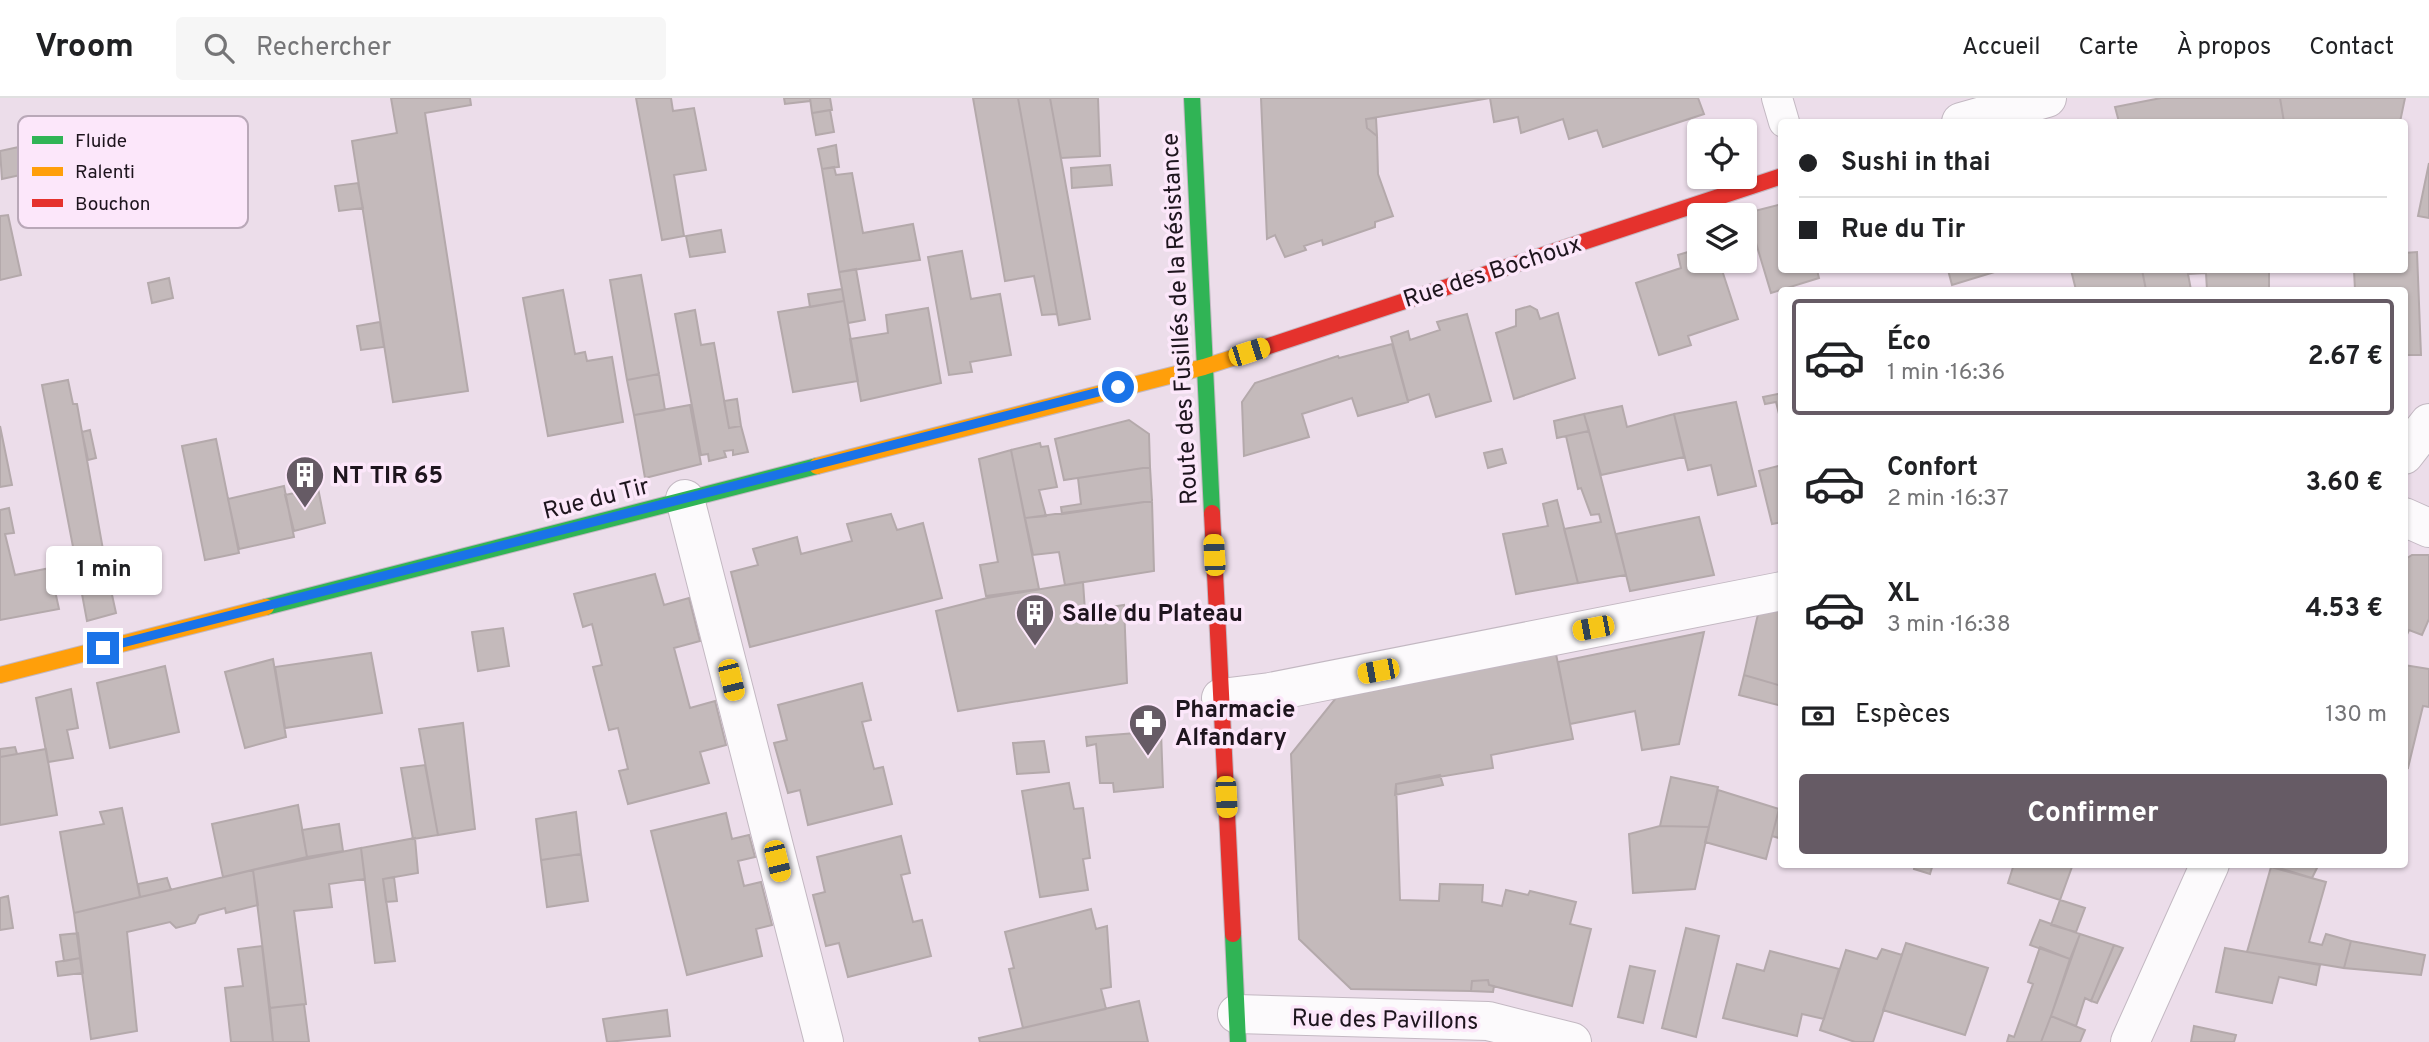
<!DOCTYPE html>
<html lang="fr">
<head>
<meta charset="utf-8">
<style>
	:root { --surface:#fff; --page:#f6f6f6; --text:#202124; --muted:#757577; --line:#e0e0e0; --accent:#665b65 }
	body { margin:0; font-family:Overpass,sans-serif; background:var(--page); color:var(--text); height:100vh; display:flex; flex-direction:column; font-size:26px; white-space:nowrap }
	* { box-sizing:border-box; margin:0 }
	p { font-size:23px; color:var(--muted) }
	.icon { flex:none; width:38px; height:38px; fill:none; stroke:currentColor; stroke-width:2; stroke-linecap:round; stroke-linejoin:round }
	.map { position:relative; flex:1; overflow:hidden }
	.drawer { position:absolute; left:1778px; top:189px; width:630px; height:581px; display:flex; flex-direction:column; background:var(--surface); border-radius:7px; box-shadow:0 2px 5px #0004 }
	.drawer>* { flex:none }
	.banner { position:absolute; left:1778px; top:21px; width:630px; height:154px; border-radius:7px; box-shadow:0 2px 5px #0004; display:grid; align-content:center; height:154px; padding:0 21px; background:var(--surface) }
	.tools { position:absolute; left:1687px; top:21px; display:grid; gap:14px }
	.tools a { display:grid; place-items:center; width:70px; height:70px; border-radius:7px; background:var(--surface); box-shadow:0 2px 5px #0004; font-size:35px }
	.end { position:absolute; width:32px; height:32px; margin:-16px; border:9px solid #1a73e8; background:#fff; box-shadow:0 0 0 4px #fff }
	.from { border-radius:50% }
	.bubble { position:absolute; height:49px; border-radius:7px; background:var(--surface); box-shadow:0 2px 5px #0004; font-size:23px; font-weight:700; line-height:49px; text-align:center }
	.car { position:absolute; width:21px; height:42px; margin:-21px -10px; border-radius:9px; box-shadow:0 0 5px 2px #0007; background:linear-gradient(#f5c518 24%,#345 0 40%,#f5c518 0 76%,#345 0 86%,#f5c518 0) }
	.banner b { display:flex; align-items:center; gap:24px; height:66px; font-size:26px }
	.banner b+b { border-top:2px solid var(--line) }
	.banner i { width:18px; height:18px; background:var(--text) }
	ul { padding:12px 0 0; list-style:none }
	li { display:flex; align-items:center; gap:21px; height:116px; margin:0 14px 10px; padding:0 7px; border:4px solid transparent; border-radius:7px }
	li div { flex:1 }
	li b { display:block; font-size:26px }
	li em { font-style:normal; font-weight:700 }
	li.current { border-color:var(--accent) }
	li>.icon { width:63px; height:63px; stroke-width:1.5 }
	.pay { display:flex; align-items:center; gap:18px; height:77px; padding:0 21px; font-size:26px }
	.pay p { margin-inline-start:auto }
	.action { display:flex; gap:14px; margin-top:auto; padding:14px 21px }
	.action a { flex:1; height:80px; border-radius:7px; background:var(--accent); color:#fff; font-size:28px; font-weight:700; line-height:80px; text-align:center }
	header { display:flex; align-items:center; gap:42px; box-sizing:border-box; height:98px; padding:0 35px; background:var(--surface); border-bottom:2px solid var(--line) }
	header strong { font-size:33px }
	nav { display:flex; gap:38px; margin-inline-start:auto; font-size:24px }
	.search { width:490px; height:63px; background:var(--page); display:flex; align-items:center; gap:18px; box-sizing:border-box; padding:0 24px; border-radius:7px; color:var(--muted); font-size:26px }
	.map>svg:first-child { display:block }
	.building { fill:#c4babb; stroke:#b4a9ab; stroke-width:2 }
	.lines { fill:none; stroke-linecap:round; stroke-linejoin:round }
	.lane-casing { stroke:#c3b8c2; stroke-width:32 }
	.street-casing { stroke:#c3b8c2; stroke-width:40 }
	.fast-casing { stroke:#c3b8c2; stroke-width:18 }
	.slow-casing { stroke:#c3b8c2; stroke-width:18 }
	.jam-casing { stroke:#c3b8c2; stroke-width:18 }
	.lane { stroke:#fcfafc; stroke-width:30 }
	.street { stroke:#fcfafc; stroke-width:38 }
	.fast { stroke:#30b455; stroke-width:16 }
	.slow { stroke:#ff9f0a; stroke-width:16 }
	.jam { stroke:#e5322d; stroke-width:16 }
	.route { stroke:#1a73e8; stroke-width:9 }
	.labels { text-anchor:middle; stroke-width:7; stroke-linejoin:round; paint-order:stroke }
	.street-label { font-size:24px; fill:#1e151e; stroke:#fce7fa }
	.poi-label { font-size:24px; font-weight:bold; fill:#1e151e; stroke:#fce7fa; text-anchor:start }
	.key { fill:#fce7fa; stroke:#b9a8b8; stroke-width:2 }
	.key-label { font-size:19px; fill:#1e151e }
</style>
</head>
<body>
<header>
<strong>Vroom</strong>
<div class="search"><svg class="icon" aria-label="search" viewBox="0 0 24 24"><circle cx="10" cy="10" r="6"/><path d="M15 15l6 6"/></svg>Rechercher</div>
<nav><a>Accueil</a><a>Carte</a><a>À propos</a><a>Contact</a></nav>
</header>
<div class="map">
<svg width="2429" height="944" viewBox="0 0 2429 944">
	<rect width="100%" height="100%" fill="#ecddea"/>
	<path class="building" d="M 391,0 L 470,0 L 471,7 L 425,15 L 468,293 L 393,304 L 352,43 L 397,35 Z
		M 636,0 L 671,0 L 673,13 L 694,10 L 706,72 L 674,77 L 684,138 L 662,142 Z
		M 784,0 L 810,0 L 810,3 L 785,6 Z
		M 810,0 L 830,0 L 832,12 L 812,15 Z
		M 973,0 L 1018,0 L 1057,216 L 1042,217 L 1034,178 L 1005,183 Z
		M 1018,0 L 1050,0 L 1090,221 L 1059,227 Z
		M 1050,0 L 1098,0 L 1100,58 L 1061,60 Z
		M 1261,0 L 1698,0 L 1704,16 L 1603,49 L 1597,32 L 1569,41 L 1563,21 L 1521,35 L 1518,19 L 1494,24 L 1490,0 L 1366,21 L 1367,30 L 1377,38 L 1378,76 L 1393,118 L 1375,124 L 1375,129 L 1323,147 L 1322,142 L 1304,148 L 1306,152 L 1285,159 L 1275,137 L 1267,141 Z
		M 2161,0 L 2280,0 L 2284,24 L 2119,24 L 2115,9 Z
		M 2280,0 L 2405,0 L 2400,24 L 2284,24 Z
		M 830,12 L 834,34 L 816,37 L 812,15 Z
		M 1376,20 L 1377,38 L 1367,30 L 1366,21 Z
		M 42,44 L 48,71 L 2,81 L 0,53 Z
		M 836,47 L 839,69 L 822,71 L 818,51 Z
		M 2429,65 L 2429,120 L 2418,118 Z
		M 1110,67 L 1112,87 L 1072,90 L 1071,70 Z
		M 834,69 L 836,77 L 852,75 L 863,135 L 913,126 L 920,162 L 839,174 L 822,71 Z
		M 358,85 L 363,110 L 339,113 L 335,88 Z
		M 1782,106 L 1782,172 L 1817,172 L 1819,180 L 1771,195 L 1747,115 Z
		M 8,117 L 21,177 L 0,182 L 0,118 Z
		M 721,132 L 725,154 L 690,159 L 686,138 Z
		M 1699,139 L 1699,163 L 1719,163 L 1738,221 L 1688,238 L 1691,247 L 1659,257 L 1636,185 L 1681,170 L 1678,157 L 1698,151 L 1695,140 Z
		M 962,153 L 971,201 L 1000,196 L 1011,257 L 970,264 L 972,274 L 949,277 L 928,159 Z
		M 2417,154 L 2421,257 L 2404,257 L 2404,192 L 2355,192 L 2354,172 L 2404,172 L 2404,155 Z
		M 856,171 L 865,222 L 848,225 L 839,174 Z
		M 1948,172 L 2001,172 L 1952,187 Z
		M 2071,172 L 2142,172 L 2146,192 L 2076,192 Z
		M 2142,172 L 2269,172 L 2269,192 L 2207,192 L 2206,175 L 2188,176 L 2191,192 L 2146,192 Z
		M 641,177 L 659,276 L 627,282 L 610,182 Z
		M 169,180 L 173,200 L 152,205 L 148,185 Z
		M 842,191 L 844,203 L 810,209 L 808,196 Z
		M 563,192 L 575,256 L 585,254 L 587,263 L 612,259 L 623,324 L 548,338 L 523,200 Z
		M 844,203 L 858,283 L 793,294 L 778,214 Z
		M 1530,208 L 1537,212 L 1540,221 L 1558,215 L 1575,280 L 1514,301 L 1496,235 L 1516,228 L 1516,212 Z
		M 928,210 L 941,285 L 861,303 L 850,241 L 888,235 L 886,217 Z
		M 695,212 L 701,247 L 714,245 L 729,330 L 741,328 L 748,354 L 733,357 L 733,352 L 724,353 L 726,359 L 709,363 L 708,356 L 701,357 L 675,216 Z
		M 1467,216 L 1491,303 L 1436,319 L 1429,296 L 1408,303 L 1391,239 L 1408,233 L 1410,242 L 1440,232 L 1437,224 Z
		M 380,224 L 384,249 L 361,252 L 357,228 Z
		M 1392,246 L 1408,304 L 1358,318 L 1352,300 L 1302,316 L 1309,339 L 1244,358 L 1242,304 L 1255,285 L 1338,258 L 1339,260 Z
		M 659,276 L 665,312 L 634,317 L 627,282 Z
		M 68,282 L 73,306 L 77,306 L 107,474 L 79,480 L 42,287 Z
		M 1782,295 L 1782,328 L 1776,304 L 1765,306 L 1763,299 Z
		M 737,301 L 741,328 L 729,330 L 724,303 Z
		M 1736,304 L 1756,388 L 1718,397 L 1711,367 L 1688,372 L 1674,316 Z
		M 690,307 L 701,366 L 645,380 L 634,317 Z
		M 1622,308 L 1627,329 L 1674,316 L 1684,359 L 1601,377 L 1584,316 Z
		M 1584,316 L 1589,333 L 1557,340 L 1554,323 Z
		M 1129,322 L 1149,336 L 1150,369 L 1064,382 L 1055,341 Z
		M 0,328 L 12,387 L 0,389 Z
		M 90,332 L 96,360 L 88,362 L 82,334 Z
		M 1589,333 L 1626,477 L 1578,485 L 1564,431 L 1601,424 L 1599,416 L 1591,417 L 1581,390 L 1578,391 L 1566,338 Z
		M 216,341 L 239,455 L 205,462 L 182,348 Z
		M 1040,345 L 1041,349 L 1048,348 L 1057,389 L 1039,392 L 1046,418 L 1025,420 L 1011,352 Z
		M 1502,351 L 1506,365 L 1488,370 L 1484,355 Z
		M 1011,352 L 1039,491 L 986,498 L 980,467 L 998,464 L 979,361 Z
		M 1782,367 L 1782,424 L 1772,426 L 1759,373 Z
		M 1150,369 L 1152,403 L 1062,416 L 1061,409 L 1081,406 L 1078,380 Z
		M 284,388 L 294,439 L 239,451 L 228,401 Z
		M 318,390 L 325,425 L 294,433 L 285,397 Z
		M 1557,402 L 1578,485 L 1516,496 L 1503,436 L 1548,428 L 1543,406 Z
		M 1152,403 L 1154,473 L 1065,487 L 1059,454 L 1033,457 L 1025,420 Z
		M 9,410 L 14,435 L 5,436 L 15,477 L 50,470 L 59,511 L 0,522 L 0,412 Z
		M 891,416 L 897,432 L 923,425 L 942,500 L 750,549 L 731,474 L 758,467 L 753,451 L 797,439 L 801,456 L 852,443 L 847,426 Z
		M 1699,419 L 1714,477 L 1630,493 L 1616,436 Z
		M 2412,457 L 2429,457 L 2429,521 L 2422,537 L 2409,532 L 2404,543 L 2404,462 Z
		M 107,474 L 116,515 L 87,523 L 79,480 Z
		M 655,476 L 664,507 L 689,500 L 700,543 L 674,550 L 690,610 L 715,603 L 726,647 L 700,654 L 709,685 L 628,706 L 619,673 L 628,671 L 618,630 L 609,632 L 593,569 L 602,567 L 592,526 L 583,529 L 574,496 Z
		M 1083,484 L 1085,513 L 1124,507 L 1127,585 L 958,613 L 936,513 L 987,500 Z
		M 1782,511 L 1782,588 L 1744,577 L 1758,516 Z
		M 503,530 L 509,568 L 478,573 L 472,534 Z
		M 1704,534 L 1679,646 L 1642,652 L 1635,613 L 1570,626 L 1558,564 Z
		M 371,555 L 382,615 L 285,630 L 275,569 Z
		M 1556,556 L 1573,641 L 1491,657 L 1493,670 L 1396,686 L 1400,802 L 1439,803 L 1440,786 L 1483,787 L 1482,804 L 1502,808 L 1506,792 L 1528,797 L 1530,793 L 1576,804 L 1570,826 L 1591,831 L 1572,908 L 1489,887 L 1488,882 L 1472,883 L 1471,893 L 1351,891 L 1299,841 L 1291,656 L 1336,600 Z
		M 273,561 L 286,639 L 245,650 L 225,574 Z
		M 2404,567 L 2429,571 L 2429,609 L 2423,608 L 2408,670 L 2404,669 Z
		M 165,568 L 179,634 L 110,650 L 97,585 Z
		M 1744,577 L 1782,588 L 1782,608 L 1739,597 Z
		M 862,585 L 871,622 L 862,624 L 874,671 L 883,669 L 892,706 L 808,727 L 800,692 L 788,695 L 774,645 L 787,642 L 778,607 Z
		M 71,591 L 78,630 L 67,632 L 73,660 L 48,664 L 36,600 Z
		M 463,625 L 475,731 L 438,737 L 419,631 Z
		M 1161,633 L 1163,689 L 1114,694 L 1113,685 L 1100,685 L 1096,646 L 1087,648 L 1086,639 Z
		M 1044,643 L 1049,674 L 1017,676 L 1013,645 Z
		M 15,649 L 17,656 L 0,659 L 0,651 Z
		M 46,651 L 57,717 L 0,727 L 0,659 Z
		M 425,667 L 438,737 L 413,741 L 401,670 Z
		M 1440,677 L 1443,687 L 1395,697 L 1396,686 Z
		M 1671,679 L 1718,689 L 1709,729 L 1660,728 Z
		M 1069,685 L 1074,711 L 1083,710 L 1090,760 L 1083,761 L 1088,792 L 1040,799 L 1022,693 Z
		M 1718,692 L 1779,711 L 1766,761 L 1705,744 Z
		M 298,707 L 307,759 L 223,779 L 212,726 Z
		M 122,710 L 140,799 L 74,815 L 60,734 L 104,726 L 100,714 Z
		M 1779,711 L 1782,712 L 1782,741 L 1772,738 Z
		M 576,714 L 581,756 L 541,762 L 536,721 Z
		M 726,715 L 732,741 L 749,737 L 755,759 L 738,763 L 744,788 L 761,784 L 772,827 L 756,831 L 762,858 L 687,877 L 651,733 Z
		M 339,726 L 343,753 L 307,759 L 302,732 Z
		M 1660,728 L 1709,729 L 1695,791 L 1633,795 L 1629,736 Z
		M 901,738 L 910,775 L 901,777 L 913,824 L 922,822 L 931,858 L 848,879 L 839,845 L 826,848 L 813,797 L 825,794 L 817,759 Z
		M 415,740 L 418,775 L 383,781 L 395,863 L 375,865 L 361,750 Z
		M 361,750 L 365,781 L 329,786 L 332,809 L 294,813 L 306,906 L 270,910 L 253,772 Z
		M 581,756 L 588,803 L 547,809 L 541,762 Z
		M 1915,766 L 1933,766 L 1930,776 L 1914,771 Z
		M 2014,766 L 2073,766 L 2060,802 L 2008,785 Z
		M 2266,766 L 2319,766 L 2312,780 Z
		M 2271,769 L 2326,784 L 2309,844 L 2322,847 L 2326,836 L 2351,843 L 2344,870 L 2247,854 Z
		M 253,772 L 258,807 L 226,815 L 225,810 L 199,817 L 195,825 L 176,830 L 170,824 L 127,834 L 137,933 L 91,941 L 74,815 Z
		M 394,779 L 397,803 L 386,804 L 383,781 Z
		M 167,780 L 171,792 L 140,799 L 138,786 Z
		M 8,798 L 13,830 L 0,832 L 0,800 Z
		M 2060,802 L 2085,810 L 2076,834 L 2051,827 Z
		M 1091,811 L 1096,831 L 1107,828 L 1111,889 L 1101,891 L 1106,911 L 1023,930 L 1009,871 L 1014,870 L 1005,834 Z
		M 2040,822 L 2080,836 L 2070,861 L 2030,847 Z
		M 1686,830 L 1719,838 L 1696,939 L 1662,930 Z
		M 78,835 L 81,860 L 64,863 L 60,837 Z
		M 2080,836 L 2114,847 L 2091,903 L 2085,900 L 2076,928 L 2051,918 Z
		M 2351,843 L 2425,857 L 2421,877 L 2344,870 Z
		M 1906,845 L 1988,870 L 1965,937 L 1883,912 Z
		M 2114,847 L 2123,850 L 2097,905 L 2091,903 Z
		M 262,848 L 273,944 L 231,944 L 225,890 L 243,888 L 238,851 Z
		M 2040,849 L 2070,861 L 2051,918 L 2041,944 L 2007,944 L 2009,937 L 2014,939 L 2033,886 L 2028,884 Z
		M 2225,850 L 2320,867 L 2316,887 L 2279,879 L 2272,905 L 2216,894 Z
		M 1882,851 L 1902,857 L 1873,944 L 1855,944 L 1820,932 L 1846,852 L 1877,861 Z
		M 1770,853 L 1839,871 L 1824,921 L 1802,916 L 1797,938 L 1723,920 L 1737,866 L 1764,873 Z
		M 81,860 L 83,875 L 58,878 L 56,864 Z
		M 1630,868 L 1655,873 L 1643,925 L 1618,919 Z
		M 1488,882 L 1489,887 L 1494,888 L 1493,894 L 1471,893 L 1472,883 Z
		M 1139,903 L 1148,944 L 980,944 L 979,940 Z
		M 304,906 L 309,944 L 273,944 L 270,910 Z
		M 667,912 L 670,938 L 607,944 L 603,921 Z
		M 2051,918 L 2085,932 L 2080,944 L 2041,944 Z
		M 2194,928 L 2236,937 L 2234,944 L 2191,944 Z"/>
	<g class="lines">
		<g class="lane-casing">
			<path id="lane" d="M 1777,0 L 1784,24"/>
		</g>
		<g class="street-casing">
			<path id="street" d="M 1961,24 L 2047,0
				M 2404,357 L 2429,325
				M 685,401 L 824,944
				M 2404,419 L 2429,430
				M 1221,600 L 1270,594 L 1782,493
				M 1237,916 L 1488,923 L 1572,944
				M 2130,944 L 2210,766"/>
		</g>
		<g class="fast-casing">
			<path id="fast" d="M 1192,0 L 1212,415
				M 266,509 L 817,368
				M 1233,836 L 1238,944"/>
		</g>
		<g class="slow-casing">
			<path id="slow" d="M 817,368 L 1204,269 L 1254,253
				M 0,577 L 266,509"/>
		</g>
		<g class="jam-casing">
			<path id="jam" d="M 1254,253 L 1782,78
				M 1212,415 L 1233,836"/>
		</g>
		<use href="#lane" class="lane"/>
		<use href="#street" class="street"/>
		<use href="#fast" class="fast"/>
		<use href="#slow" class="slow"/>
		<use href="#jam" class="jam"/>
	</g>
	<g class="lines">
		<path class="route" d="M 103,550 L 1118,289"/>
	</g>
	<defs>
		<g id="building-pin" transform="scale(2.0125)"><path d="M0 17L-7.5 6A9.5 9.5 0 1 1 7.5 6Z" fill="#665b65" stroke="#fce7fa"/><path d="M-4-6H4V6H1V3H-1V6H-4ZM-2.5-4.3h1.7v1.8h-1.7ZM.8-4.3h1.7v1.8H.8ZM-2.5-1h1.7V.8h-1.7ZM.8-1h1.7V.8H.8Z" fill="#fff"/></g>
		<g id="pharmacy-pin" transform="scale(2.0125)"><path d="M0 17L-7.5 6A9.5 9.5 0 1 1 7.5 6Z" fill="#665b65" stroke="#fce7fa"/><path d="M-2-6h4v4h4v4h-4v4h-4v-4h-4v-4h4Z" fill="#fff"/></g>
	</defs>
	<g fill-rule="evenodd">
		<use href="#building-pin" x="305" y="377"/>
		<use href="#building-pin" x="1035" y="515"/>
		<use href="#pharmacy-pin" x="1148" y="625"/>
	</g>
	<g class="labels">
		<g class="street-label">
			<text transform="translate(1492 173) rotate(-18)" y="8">Rue des Bochoux</text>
			<text transform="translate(1179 221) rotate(-93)" y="8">Route des Fusillés de la Résistance</text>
			<text transform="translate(596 400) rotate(-14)" y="8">Rue du Tir</text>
			<text transform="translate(1385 921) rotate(1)" y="8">Rue des Pavillons</text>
		</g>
		<g class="poi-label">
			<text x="332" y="385">NT TIR 65</text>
			<text x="1062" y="523">Salle du Plateau</text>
			<text x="1175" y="619">Pharmacie<tspan x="1175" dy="28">Alfandary</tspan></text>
		</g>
	</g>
	<rect x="18" y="18" width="230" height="112" rx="10" class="key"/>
	<rect x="32" y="38" width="31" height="8" fill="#30b455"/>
	<rect x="32" y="69" width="31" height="9" fill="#ff9f0a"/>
	<rect x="32" y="101" width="31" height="8" fill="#e5322d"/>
	<g class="key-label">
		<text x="75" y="49">Fluide</text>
		<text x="75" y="80">Ralenti</text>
		<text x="75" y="112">Bouchon</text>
	</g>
</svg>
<div class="tools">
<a><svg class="icon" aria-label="locate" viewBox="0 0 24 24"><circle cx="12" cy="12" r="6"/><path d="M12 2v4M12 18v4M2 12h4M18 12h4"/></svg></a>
<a><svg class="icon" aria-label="layers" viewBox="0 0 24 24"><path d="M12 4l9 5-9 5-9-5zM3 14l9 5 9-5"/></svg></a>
</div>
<i class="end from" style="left:1118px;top:289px"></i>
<i class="end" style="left:103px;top:550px"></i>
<div class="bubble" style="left:46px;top:448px;width:116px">1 min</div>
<i class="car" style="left:1249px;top:254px;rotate:72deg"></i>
<i class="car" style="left:1214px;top:457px;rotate:357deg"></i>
<i class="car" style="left:1593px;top:530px;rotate:259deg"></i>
<i class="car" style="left:1378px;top:573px;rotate:259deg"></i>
<i class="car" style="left:731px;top:582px;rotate:166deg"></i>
<i class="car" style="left:1226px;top:699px;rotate:177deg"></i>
<i class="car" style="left:777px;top:763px;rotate:166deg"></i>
<div class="banner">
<b><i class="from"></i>Sushi in thai</b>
<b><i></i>Rue du Tir</b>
</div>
<section class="drawer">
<ul>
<li class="current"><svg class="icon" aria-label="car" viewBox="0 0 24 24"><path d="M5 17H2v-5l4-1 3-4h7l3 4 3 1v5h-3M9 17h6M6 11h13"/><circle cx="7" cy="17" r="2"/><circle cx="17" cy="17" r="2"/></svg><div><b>Éco</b><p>1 min · 16:36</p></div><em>2.67 €</em></li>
<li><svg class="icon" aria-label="car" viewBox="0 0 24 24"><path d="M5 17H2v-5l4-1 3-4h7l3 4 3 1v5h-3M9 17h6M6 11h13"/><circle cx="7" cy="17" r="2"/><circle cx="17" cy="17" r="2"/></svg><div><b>Confort</b><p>2 min · 16:37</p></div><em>3.60 €</em></li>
<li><svg class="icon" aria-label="car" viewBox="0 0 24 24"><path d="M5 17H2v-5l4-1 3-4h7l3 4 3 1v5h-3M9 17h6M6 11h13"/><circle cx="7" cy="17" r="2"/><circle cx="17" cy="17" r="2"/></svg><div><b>XL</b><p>3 min · 16:38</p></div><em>4.53 €</em></li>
</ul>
<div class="pay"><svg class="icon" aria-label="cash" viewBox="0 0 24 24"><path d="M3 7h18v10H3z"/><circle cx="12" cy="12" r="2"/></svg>Espèces<p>130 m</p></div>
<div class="action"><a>Confirmer</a></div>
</section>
</div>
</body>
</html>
